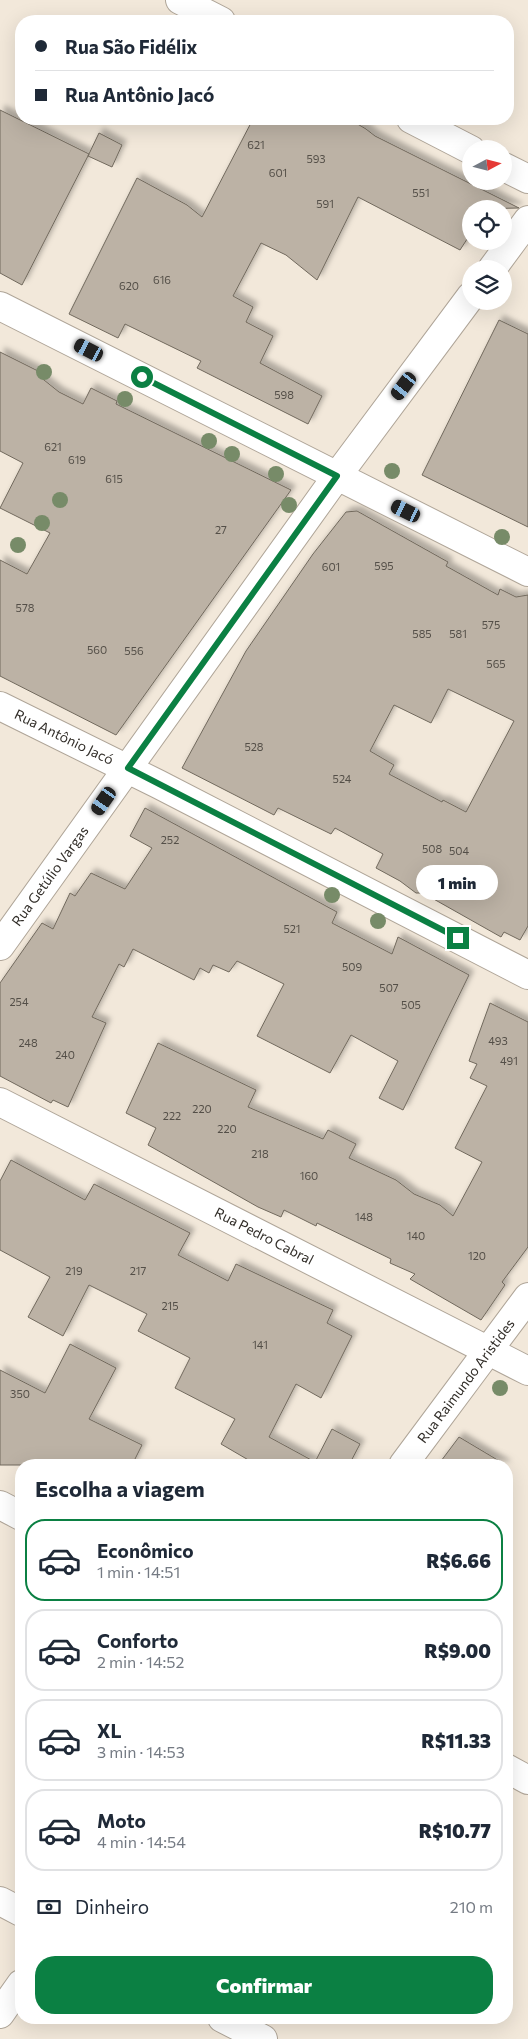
<!DOCTYPE html>
<html lang="pt">
<head>
<meta charset="utf-8">
<style>
	:root { --surface:#fff; --page:#f6f6f7; --text:#1f2937; --muted:#747a83; --line:#e0e1e3; --accent:#0b8043 }
	body { margin:0; font-family:Commissioner,sans-serif; background:var(--page); color:var(--text); height:100vh; display:flex; flex-direction:column; font-size:19px; white-space:nowrap }
	* { box-sizing:border-box; margin:0 }
	p { font-size:16px; color:var(--muted) }
	.icon { flex:none; width:28px; height:28px; fill:none; stroke:currentColor; stroke-width:2; stroke-linecap:round; stroke-linejoin:round }
	.map { position:relative; flex:1; overflow:hidden }
	.details { position:absolute; left:15px; top:1459px; width:498px; height:565px; display:flex; flex-direction:column; background:var(--surface); border-radius:20px; box-shadow:0 5px 20px #0002 }
	.details>* { flex:none }
	.top-card { position:absolute; left:15px; top:15px; width:499px; height:110px; border-radius:20px; box-shadow:0 5px 20px #0002; display:grid; align-content:center; height:110px; padding:0 20px; background:var(--surface) }
	.needle { width:32px; rotate:83deg }
	.buttons { position:absolute; left:462px; top:140px; display:grid; gap:10px }
	.buttons a { display:grid; place-items:center; width:50px; height:50px; border-radius:50%; background:var(--surface); box-shadow:0 5px 20px #0002; font-size:25px }
	.end { position:absolute; width:22px; height:22px; margin:-11px; border:6px solid #0b8043; background:#fff; box-shadow:0 0 0 2px #fff }
	.from { border-radius:50% }
	.bubble { position:absolute; height:35px; border-radius:18px; background:var(--surface); box-shadow:0 5px 20px #0002; font-size:16px; font-weight:800; line-height:35px; text-align:center }
	.car { position:absolute; width:15px; height:30px; margin:-15px -8px; border-radius:6px; box-shadow:0 0 4px 1px #0007; background:linear-gradient(#222 24%,#8ab4d8 0 40%,#222 0 76%,#8ab4d8 0 86%,#222 0) }
	.top-card b { display:flex; align-items:center; gap:18px; height:48px; font-size:19px }
	.top-card b+b { border-top:1px solid var(--line) }
	.top-card i { width:12px; height:12px; background:var(--text) }
	ul { padding:0; list-style:none }
	li { display:flex; align-items:center; gap:15px; height:82px; margin:0 10px 8px; padding:0 10px; border:2px solid var(--line); border-radius:20px }
	li div { flex:1 }
	li b { display:block; font-size:19px }
	li em { font-style:normal; font-weight:800 }
	li.on { border-color:var(--accent) }
	li>.icon { width:45px; height:45px; stroke-width:1.5 }
	h2 { padding:0 20px; font-size:22px; line-height:60px }
	.pay { display:flex; align-items:center; gap:12px; height:55px; padding:0 20px; font-size:19px }
	.pay p { margin-inline-start:auto }
	.cta { display:flex; gap:10px; margin-top:auto; padding:10px 20px }
	.cta a { flex:1; height:58px; border-radius:20px; background:var(--accent); color:#fff; font-size:20px; font-weight:800; line-height:58px; text-align:center }
	.map>svg:first-child { display:block }
	.building { fill:#bcb2a5; stroke:#71695d; fill-rule:evenodd; filter:url(#shadow) }
	.lines { fill:none; stroke-linecap:round; stroke-linejoin:round }
	.minor-casing { stroke:#afa598; stroke-width:30 }
	.minor { stroke:#fff; stroke-width:28 }
	.tree { fill:#778b68 }
	.route { stroke:#0b8043; stroke-width:6 }
	.labels { text-anchor:middle; stroke-width:4; stroke-linejoin:round; paint-order:stroke }
	.number-label { font-size:11px; fill:#544f48 }
	.street-label { font-size:14px; fill:#322e29; stroke:#fff }
</style>
</head>
<body>
<div class="map">
<svg width="528" height="2039" viewBox="0 0 528 2039">
	<defs>
		<filter id="shadow"><feDropShadow dx="4.5" dy="-4.5" stdDeviation="2.5" flood-color="#0004"/></filter>
	</defs>
	<rect width="100%" height="100%" fill="#f2e8da"/>
	<path class="building" d="M 0,110 L 89,154 L 22,285 L 0,273 Z
		M 253,119 L 349,119 L 366,129 L 375,136 L 519,208 L 471,209 L 471,233 L 460,250 L 358,197 L 317,280 L 286,255 L 261,243 L 233,296 L 253,307 L 246,322 L 273,336 L 260,363 L 322,396 L 308,424 L 197,368 L 201,361 L 125,324 L 118,338 L 69,314 L 137,178 L 187,205 L 202,217 Z
		M 99,133 L 122,145 L 112,167 L 88,156 Z
		M 499,320 L 528,334 L 528,527 L 422,475 Z
		M 0,352 L 38,371 L 39,376 L 59,392 L 83,404 L 91,388 L 117,401 L 116,404 L 291,490 L 116,735 L 0,676 L 0,560 L 27,574 L 50,533 L 0,508 L 23,463 L 0,451 Z
		M 357,511 L 448,562 L 446,566 L 498,595 L 500,589 L 516,597 L 528,595 L 528,926 L 520,940 L 504,932 L 501,937 L 423,893 L 416,893 L 400,881 L 376,868 L 383,854 L 335,828 L 331,834 L 278,808 L 274,815 L 182,768 L 246,651 L 313,554 L 346,512 ZM 448,689 L 514,721 L 466,812 L 443,800 L 442,802 L 389,774 L 394,765 L 370,751 L 394,705 L 431,723 Z
		M 145,808 L 337,912 L 332,923 L 392,954 L 398,937 L 469,975 L 403,1110 L 379,1098 L 398,1061 L 351,1035 L 330,1073 L 257,1036 L 284,984 L 237,961 L 229,972 L 213,965 L 209,973 L 200,968 L 194,980 L 133,949 L 124,967 L 119,964 L 92,1017 L 106,1023 L 68,1107 L 53,1100 L 51,1103 L 0,1076 L 0,983 L 42,923 L 53,929 L 70,893 L 75,896 L 91,873 L 125,889 L 152,848 L 130,836 Z
		M 490,1003 L 528,1022 L 528,1247 L 502,1282 L 505,1285 L 481,1320 L 410,1279 L 415,1274 L 390,1263 L 391,1259 L 317,1223 L 316,1226 L 284,1210 L 281,1217 L 258,1207 L 148,1145 L 156,1128 L 126,1113 L 158,1043 L 256,1090 L 248,1107 L 323,1139 L 328,1130 L 356,1144 L 349,1158 L 396,1180 L 414,1194 L 440,1205 L 453,1216 L 482,1162 L 455,1148 L 487,1086 L 470,1078 L 477,1064 L 469,1061 Z
		M 11,1160 L 85,1200 L 94,1184 L 190,1233 L 178,1255 L 228,1281 L 236,1264 L 333,1310 L 327,1323 L 352,1336 L 321,1398 L 296,1384 L 269,1437 L 315,1462 L 332,1429 L 360,1444 L 349,1465 L 257,1465 L 221,1444 L 235,1419 L 175,1388 L 190,1358 L 138,1331 L 147,1314 L 89,1285 L 63,1336 L 28,1317 L 50,1277 L 0,1250 L 0,1181 Z
		M 70,1344 L 116,1368 L 89,1419 L 142,1445 L 132,1465 L 0,1465 L 0,1370 L 45,1393 Z
		M 459,1437 L 506,1465 L 438,1465 Z"/>
	<g class="lines">
		<g class="minor-casing">
			<path id="minor" d="M 180,0 L 221,21
				M 411,119 L 471,150
				M 504,167 L 528,179
				M 492,269 L 528,220
				M 0,306 L 528,572
				M 0,706 L 158,784 L 528,975
				M 0,946 L 337,476 L 471,296
				M 0,1102 L 528,1371
				M 403,1465 L 528,1297
				M 0,1505 L 21,1516
				M 506,1768 L 528,1780
				M 0,1901 L 21,1912
				M 0,2014 L 21,1984
				M 222,2018 L 263,2039"/>
		</g>
		<use href="#minor" class="minor"/>
	</g>
	<g class="tree">
		<circle cx="44" cy="372" r="8"/>
		<circle cx="125" cy="399" r="8"/>
		<circle cx="209" cy="441" r="8"/>
		<circle cx="232" cy="454" r="8"/>
		<circle cx="392" cy="471" r="8"/>
		<circle cx="276" cy="474" r="8"/>
		<circle cx="60" cy="500" r="8"/>
		<circle cx="289" cy="505" r="8"/>
		<circle cx="42" cy="523" r="8"/>
		<circle cx="502" cy="537" r="8"/>
		<circle cx="18" cy="545" r="8"/>
		<circle cx="332" cy="895" r="8"/>
		<circle cx="378" cy="921" r="8"/>
		<circle cx="500" cy="1388" r="8"/>
	</g>
	<g class="lines">
		<path class="route" d="M 142,377 L 337,476 L 128,768 L 458,938"/>
	</g>
	<g class="labels">
		<g class="number-label">
			<text x="256" y="149">621</text>
			<text x="316" y="163">593</text>
			<text x="278" y="177">601</text>
			<text x="421" y="197">551</text>
			<text x="325" y="208">591</text>
			<text x="162" y="284">616</text>
			<text x="129" y="290">620</text>
			<text x="284" y="399">598</text>
			<text x="53" y="451">621</text>
			<text x="77" y="464">619</text>
			<text x="114" y="483">615</text>
			<text x="221" y="534">27</text>
			<text x="384" y="570">595</text>
			<text x="331" y="571">601</text>
			<text x="25" y="612">578</text>
			<text x="491" y="629">575</text>
			<text x="422" y="638">585</text>
			<text x="458" y="638">581</text>
			<text x="97" y="654">560</text>
			<text x="134" y="655">556</text>
			<text x="496" y="668">565</text>
			<text x="254" y="751">528</text>
			<text x="342" y="783">524</text>
			<text x="170" y="844">252</text>
			<text x="432" y="853">508</text>
			<text x="459" y="855">504</text>
			<text x="292" y="933">521</text>
			<text x="352" y="971">509</text>
			<text x="389" y="992">507</text>
			<text x="19" y="1006">254</text>
			<text x="411" y="1009">505</text>
			<text x="498" y="1045">493</text>
			<text x="28" y="1047">248</text>
			<text x="65" y="1059">240</text>
			<text x="509" y="1065">491</text>
			<text x="202" y="1113">220</text>
			<text x="172" y="1120">222</text>
			<text x="227" y="1133">220</text>
			<text x="260" y="1158">218</text>
			<text x="309" y="1180">160</text>
			<text x="364" y="1221">148</text>
			<text x="416" y="1240">140</text>
			<text x="477" y="1260">120</text>
			<text x="74" y="1275">219</text>
			<text x="138" y="1275">217</text>
			<text x="170" y="1310">215</text>
			<text x="260" y="1349">141</text>
			<text x="20" y="1398">350</text>
		</g>
		<g class="street-label">
			<text transform="translate(64 737) rotate(26)" y="5">Rua Antônio Jacó</text>
			<text transform="translate(50 876) rotate(-54)" y="5">Rua Getúlio Vargas</text>
			<text transform="translate(264 1236) rotate(27)" y="5">Rua Pedro Cabral</text>
			<text transform="translate(466 1381) rotate(-53)" y="5">Rua Raimundo Aristides</text>
		</g>
	</g>
</svg>
<div class="buttons">
<a><svg class="needle" viewBox="-14 -14 28 28"><path d="M0-13l5 13h-10z" fill="#e53935"/><path d="M0 13l5-13h-10z" fill="#747a83"/></svg></a>
<a><svg class="icon" aria-label="locate" viewBox="0 0 24 24"><circle cx="12" cy="12" r="6"/><path d="M12 2v4M12 18v4M2 12h4M18 12h4"/></svg></a>
<a><svg class="icon" aria-label="layers" viewBox="0 0 24 24"><path d="M12 4l9 5-9 5-9-5zM3 14l9 5 9-5"/></svg></a>
</div>
<i class="end from" style="left:142px;top:377px"></i>
<i class="end" style="left:458px;top:938px"></i>
<div class="bubble" style="left:416px;top:865px;width:82px">1 min</div>
<i class="car" style="left:89px;top:350px;rotate:297deg"></i>
<i class="car" style="left:404px;top:386px;rotate:217deg"></i>
<i class="car" style="left:406px;top:511px;rotate:296deg"></i>
<i class="car" style="left:104px;top:801px;rotate:215deg"></i>
<div class="top-card">
<b><i class="from"></i>Rua São Fidélix</b>
<b><i></i>Rua Antônio Jacó</b>
</div>
<section class="details">
<h2>Escolha a viagem</h2>
<ul>
<li class="on"><svg class="icon" aria-label="car" viewBox="0 0 24 24"><path d="M5 17H2v-5l4-1 3-4h7l3 4 3 1v5h-3M9 17h6M6 11h13"/><circle cx="7" cy="17" r="2"/><circle cx="17" cy="17" r="2"/></svg><div><b>Econômico</b><p>1 min · 14:51</p></div><em>R$6.66</em></li>
<li><svg class="icon" aria-label="car" viewBox="0 0 24 24"><path d="M5 17H2v-5l4-1 3-4h7l3 4 3 1v5h-3M9 17h6M6 11h13"/><circle cx="7" cy="17" r="2"/><circle cx="17" cy="17" r="2"/></svg><div><b>Conforto</b><p>2 min · 14:52</p></div><em>R$9.00</em></li>
<li><svg class="icon" aria-label="car" viewBox="0 0 24 24"><path d="M5 17H2v-5l4-1 3-4h7l3 4 3 1v5h-3M9 17h6M6 11h13"/><circle cx="7" cy="17" r="2"/><circle cx="17" cy="17" r="2"/></svg><div><b>XL</b><p>3 min · 14:53</p></div><em>R$11.33</em></li>
<li><svg class="icon" aria-label="car" viewBox="0 0 24 24"><path d="M5 17H2v-5l4-1 3-4h7l3 4 3 1v5h-3M9 17h6M6 11h13"/><circle cx="7" cy="17" r="2"/><circle cx="17" cy="17" r="2"/></svg><div><b>Moto</b><p>4 min · 14:54</p></div><em>R$10.77</em></li>
</ul>
<div class="pay"><svg class="icon" aria-label="cash" viewBox="0 0 24 24"><path d="M3 7h18v10H3z"/><circle cx="12" cy="12" r="2"/></svg>Dinheiro<p>210 m</p></div>
<div class="cta"><a>Confirmar</a></div>
</section>
</div>
</body>
</html>
